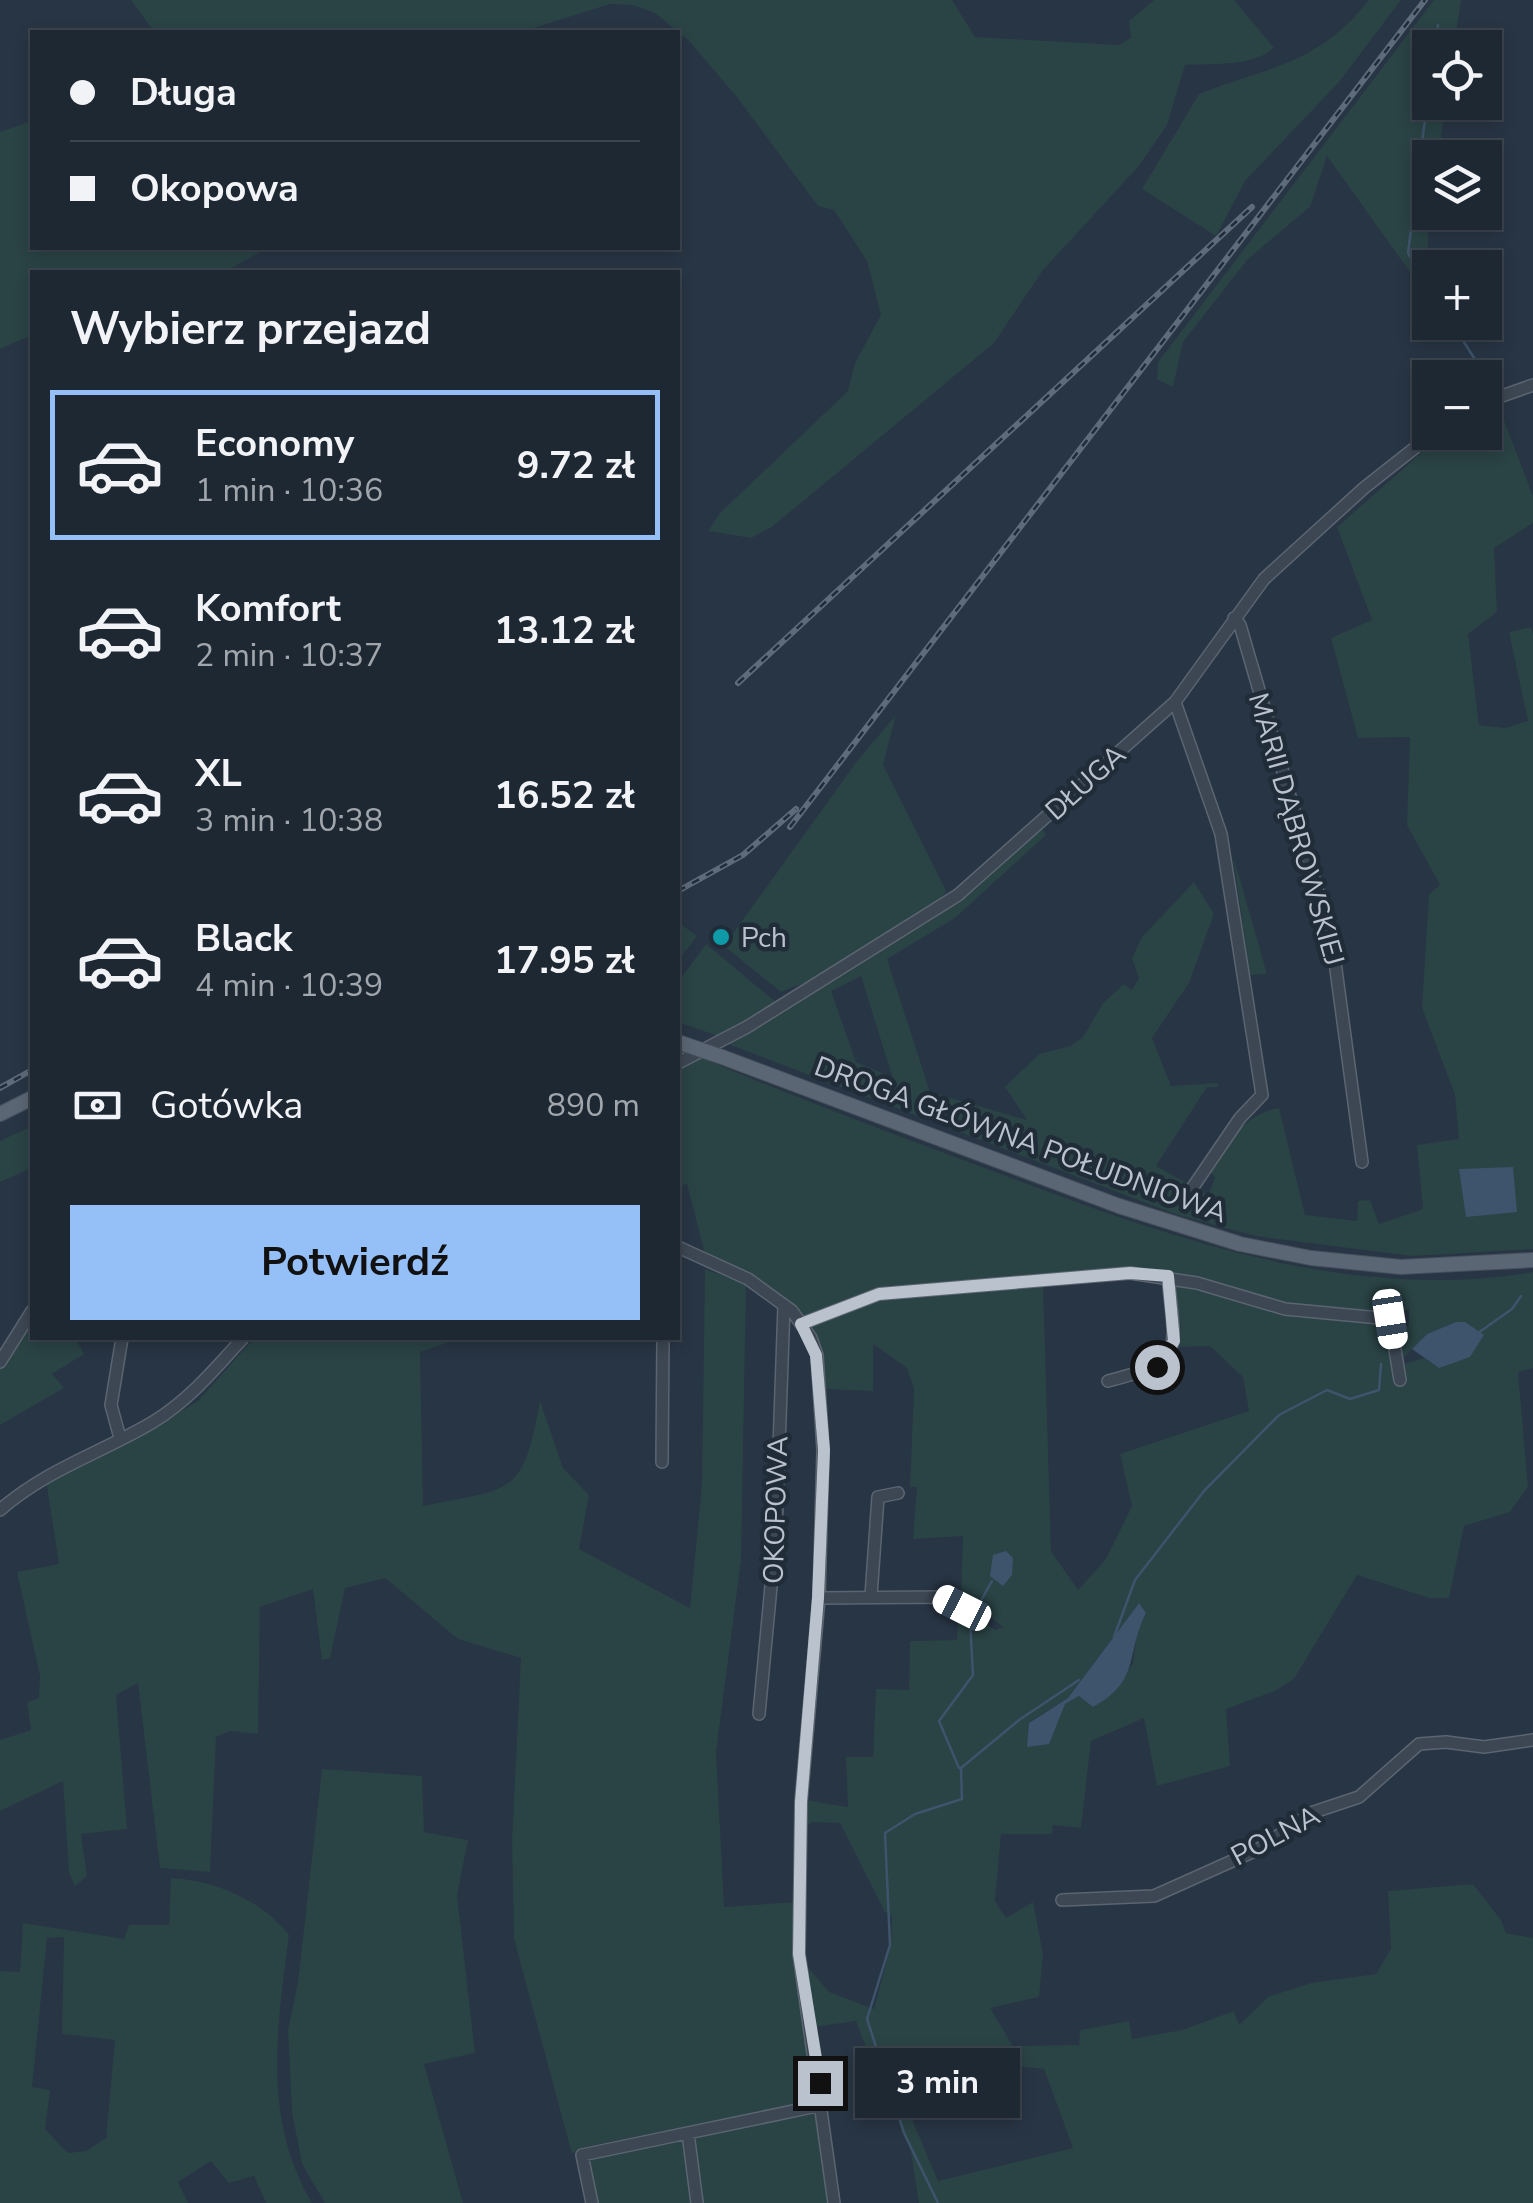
<!DOCTYPE html>
<html lang="pl">
<head>
<meta charset="utf-8">
<style>
	:root { --surface:#1e2833; --page:#26303b; --text:#f1f3f6; --muted:#a1a6ac; --line:#3c444e; --accent:#94c0f7 }
	body { margin:0; font-family:"Nunito Sans",sans-serif; background:var(--page); color:var(--text); height:100vh; display:flex; flex-direction:column; font-size:38px; white-space:nowrap }
	* { box-sizing:border-box; margin:0 }
	p { font-size:32px; color:var(--muted) }
	.icon { flex:none; width:55px; height:55px; fill:none; stroke:currentColor; stroke-width:2; stroke-linecap:round; stroke-linejoin:round }
	.map { position:relative; flex:1; overflow:hidden }
	.details { position:absolute; left:30px; top:270px; width:650px; height:1070px; display:flex; flex-direction:column; background:var(--surface); border-radius:0px; box-shadow:0 5px 15px #0003,0 0 0 2px var(--line) }
	.details>* { flex:none }
	.banner { position:absolute; left:30px; top:30px; width:650px; height:220px; border-radius:0px; box-shadow:0 5px 15px #0003,0 0 0 2px var(--line); display:grid; align-content:center; height:220px; padding:0 40px; background:var(--surface) }
	.fabs { position:absolute; left:1412px; top:30px; display:grid; gap:20px }
	.fabs a { display:grid; place-items:center; width:90px; height:90px; border-radius:0px; background:var(--surface); box-shadow:0 5px 15px #0003,0 0 0 2px var(--line); font-size:50px }
	.end { position:absolute; width:45px; height:45px; margin:-22px; border:12px solid #bac2cd; background:#111; box-shadow:0 0 0 5px #111 }
	.from { border-radius:50% }
	.bubble { position:absolute; height:70px; border-radius:0px; background:var(--surface); box-shadow:0 5px 15px #0003,0 0 0 2px var(--line); font-size:32px; font-weight:700; line-height:70px; text-align:center }
	.car { position:absolute; width:30px; height:60px; margin:-30px -15px; border-radius:12px; box-shadow:0 0 8px 2px #0007; background:linear-gradient(#fff 24%,#345 0 40%,#fff 0 76%,#345 0 86%,#fff 0) }
	.banner b { display:flex; align-items:center; gap:35px; height:95px; font-size:38px }
	.banner b+b { border-top:2px solid var(--line) }
	.banner i { width:25px; height:25px; background:var(--text) }
	ul { padding:0; list-style:none }
	li { display:flex; align-items:center; gap:30px; height:150px; margin:0 20px 15px; padding:0 20px; border:5px solid transparent; border-radius:0px }
	li div { flex:1 }
	li b { display:block; font-size:38px }
	li em { font-style:normal; font-weight:700 }
	li.active { border-color:var(--accent) }
	li>.icon { width:90px; height:90px; stroke-width:1.5 }
	h2 { padding:0 40px; font-size:45px; line-height:120px }
	.pay { display:flex; align-items:center; gap:25px; height:110px; padding:0 40px; font-size:38px }
	.pay p { margin-inline-start:auto }
	.button { display:flex; gap:20px; margin-top:auto; padding:20px 40px }
	.button a { flex:1; height:115px; border-radius:0px; background:var(--accent); color:#111; font-size:40px; font-weight:700; line-height:115px; text-align:center }
	.map>svg:first-child { display:block }
	.green { fill:#2a4345; fill-rule:evenodd }
	.water { fill:#3e546c }
	.lines { fill:none; stroke-linecap:round; stroke-linejoin:round }
	.stream { stroke:#3e546c; stroke-width:2.5 }
	.minor-casing { stroke:#5b6571; stroke-width:14 }
	.major-casing { stroke:#46505d; stroke-width:16 }
	.minor { stroke:#3c4753; stroke-width:11 }
	.major { stroke:#5a6673; stroke-width:14 }
	.rail-casing { stroke:#5e6b7a; stroke-width:6 }
	.rail { stroke:#212c39; stroke-width:2.5; stroke-dasharray:8; stroke-linecap:butt }
	.major-bridge-casing { stroke:#46505d; stroke-width:16; stroke-linecap:butt }
	.major-bridge { stroke:#5a6673; stroke-width:14 }
	.route { stroke:#bac2cd; stroke-width:12 }
	.culture-dot { fill:#0f9aa8; stroke:#212c39; stroke-width:4 }
	.labels { text-anchor:middle; stroke-width:9; stroke-linejoin:round; paint-order:stroke }
	.street-label { font-size:28px; fill:#bac2cd; stroke:#212c39 }
	.poi-label { font-size:28px; fill:#bac2cd; stroke:#212c39; text-anchor:start }
</style>
</head>
<body>
<div class="map">
<svg width="1533" height="2203" viewBox="0 0 1533 2203">
	<rect width="100%" height="100%" fill="#283544"/>
	<path class="green" d="M 131,0 L 952,0 L 975,37 L 1119,45 L 1131,38 L 1129,21 L 1154,0 L 1234,0 L 1274,48 C 1252,67 1213,63 1185,65 L 1167,125 L 1139,166 L 1043,270 L 994,343 L 772,527 L 751,538 L 708,531 L 720,513 L 848,391 L 855,363 L 881,315 L 867,261 L 834,210 L 818,206 L 736,96 L 689,41 L 655,13 L 632,5 L 610,4 L 521,32 L 154,32 Z
		M 1369,0 L 1401,0 L 1339,82 L 1245,181 L 1216,236 L 1142,189 L 1199,94 C 1270,66 1317,65 1369,0 Z
		M 1434,0 L 1461,0 L 1454,47 L 1430,48 L 1430,102 L 1446,103 L 1438,157 L 1430,158 L 1427,296 L 1327,156 L 1310,207 L 1248,259 L 1183,342 L 1173,387 L 1157,379 L 1158,362 Z
		M 32,121 L 32,248 L 268,248 L 224,272 L 32,272 L 32,335 L 0,349 L 0,132 Z
		M 1500,410 L 1533,496 L 1533,523 L 1494,548 L 1497,612 L 1468,634 L 1479,725 L 1505,728 L 1528,721 L 1509,632 L 1531,627 L 1533,634 L 1533,1249 L 1412,1256 L 1255,1236 L 1175,1214 L 725,1043 L 936,917 L 976,889 L 1042,828 L 1046,835 L 955,918 L 887,959 L 930,1092 L 1027,1120 L 1005,1087 L 1039,1054 L 1070,1046 L 1083,1037 L 1103,1003 L 1124,984 L 1132,990 L 1139,978 L 1132,958 L 1142,937 L 1194,882 L 1214,914 L 1189,983 L 1152,1038 L 1171,1086 L 1217,1083 L 1219,1087 L 1207,1087 L 1156,1166 L 1208,1195 L 1215,1178 L 1210,1171 C 1230,1142 1243,1114 1279,1108 L 1305,1215 L 1357,1221 L 1358,1201 L 1370,1200 L 1379,1224 L 1423,1209 L 1417,1145 L 1459,1139 L 1455,1095 L 1422,1008 L 1429,894 L 1440,885 L 1407,825 L 1410,737 L 1358,738 L 1331,638 L 1372,620 L 1337,527 L 1443,434 L 1485,432 L 1485,416 ZM 861,976 L 892,1076 L 891,1077 L 856,1062 L 831,991 Z
		M 896,715 L 883,765 L 946,891 L 942,899 L 822,976 L 781,992 L 724,946 L 857,761 Z
		M 1233,855 L 1267,974 L 1250,975 Z
		M 678,922 L 697,936 L 678,961 Z
		M 706,944 L 777,1003 L 718,1036 L 678,1022 L 678,982 Z
		M 700,1057 C 793,1097 888,1132 982,1167 C 1158,1233 1342,1304 1533,1272 L 1533,1368 L 1518,1372 L 1528,1487 L 1510,1512 L 1464,1526 L 1449,1598 L 1429,1598 L 1357,1575 L 1294,1679 L 1275,1691 L 1226,1709 L 1230,1766 L 1157,1786 L 1144,1718 L 1091,1741 L 1081,1828 L 1053,1825 L 1052,1834 L 1001,1834 L 995,1901 L 1006,1918 L 1033,1902 L 1043,1954 L 1039,1997 L 990,2008 L 1013,2046 L 1079,2045 L 1080,2030 L 1129,2021 L 1132,2039 L 1182,2030 L 1234,2011 L 1239,2025 L 1268,1997 L 1311,1983 L 1376,1974 L 1391,1949 L 1388,1891 L 1473,1884 L 1501,1920 L 1506,1933 L 1533,1938 L 1533,2203 L 919,2203 L 911,2153 L 886,2071 L 876,2074 L 856,2021 L 814,2027 L 802,1960 L 829,1992 L 874,2009 L 891,1944 L 892,1916 L 885,1912 L 840,1823 L 812,1822 L 804,1829 L 806,1800 L 848,1807 L 846,1757 L 873,1757 L 876,1689 L 909,1690 L 910,1641 L 957,1640 L 958,1619 L 977,1620 L 996,1630 L 1003,1627 L 961,1595 L 963,1536 L 913,1539 L 917,1487 L 910,1487 L 914,1389 L 907,1368 L 873,1344 L 873,1391 L 826,1389 L 820,1346 L 810,1325 L 878,1300 L 1043,1283 L 1051,1551 L 1078,1590 L 1106,1559 L 1132,1506 L 1120,1454 L 1249,1411 L 1243,1377 L 1210,1346 L 1178,1347 L 1181,1327 L 1175,1284 L 1294,1317 L 1387,1323 L 1396,1366 L 1424,1358 L 1439,1368 L 1456,1322 L 1427,1334 L 1403,1358 L 1400,1328 L 1409,1325 L 1409,1310 L 1386,1314 L 1284,1304 L 1207,1280 L 1133,1267 L 880,1288 L 803,1317 L 747,1271 L 706,1258 L 687,1184 L 678,1186 L 678,1070 ZM 1138,1604 L 1146,1614 L 1137,1631 L 1133,1664 L 1094,1707 L 1079,1696 L 1029,1722 L 1068,1698 ZM 968,2048 L 980,2062 L 1044,2069 L 1073,2148 L 938,2181 L 892,2072 Z
		M 32,1126 L 32,1168 L 0,1182 L 0,1141 Z
		M 705,1269 L 746,1284 L 741,1561 L 716,1752 L 724,1907 L 796,1902 L 793,1950 L 816,2101 L 584,2147 L 572,2154 L 514,1939 L 512,1839 L 521,1658 L 458,1639 L 385,1578 L 345,1588 L 330,1658 L 322,1660 L 313,1589 L 260,1607 L 258,1734 L 230,1731 L 216,1737 L 210,1872 L 160,1868 L 138,1683 L 116,1695 L 127,1829 L 81,1834 L 87,1876 L 75,1886 L 69,1873 L 63,1781 L 0,1811 L 0,1740 L 31,1730 L 27,1702 L 39,1698 L 40,1676 L 17,1572 L 59,1564 L 46,1480 L 145,1433 L 198,1401 L 254,1338 L 461,1338 L 420,1352 L 423,1506 C 512,1488 523,1497 540,1401 L 563,1468 L 589,1495 L 579,1549 L 690,1608 L 702,1484 Z
		M 32,1316 L 32,1338 L 75,1338 L 84,1354 L 52,1374 L 64,1388 L 0,1425 L 0,1368 Z
		M 322,1769 L 422,1776 L 424,1832 L 468,1840 L 457,1895 L 475,2053 L 424,2064 L 463,2203 L 325,2203 L 302,2164 L 292,2112 L 288,2030 L 298,1982 Z
		M 171,1878 C 213,1880 263,1900 289,1935 C 277,2028 262,2118 312,2203 L 266,2203 L 254,2176 L 229,2183 L 211,2161 L 178,2182 L 188,2203 L 0,2203 L 0,1971 L 20,1972 L 23,1923 L 124,1939 L 129,1925 L 169,1925 ZM 64,1937 L 62,2034 L 115,2040 L 106,2138 L 86,2151 L 68,2153 L 45,2129 L 50,2090 L 32,2087 L 47,1938 Z
		M 816,2114 L 820,2117 L 828,2203 L 700,2203 L 691,2140 L 695,2136 Z
		M 684,2141 L 692,2203 L 596,2203 L 587,2159 Z"/>
	<path class="water" d="M 1513,1167 L 1517,1212 L 1466,1217 L 1459,1169 Z
		M 1456,1322 L 1465,1322 L 1484,1335 L 1470,1357 L 1439,1368 L 1412,1349 L 1427,1334 Z
		M 1006,1551 L 1013,1558 L 1012,1575 L 1003,1586 L 990,1576 L 993,1555 Z
		M 1139,1603 L 1146,1613 C 1125,1655 1141,1681 1093,1707 L 1079,1696 L 1065,1704 L 1049,1744 L 1027,1747 L 1029,1723 L 1068,1698 Z"/>
	<g class="lines">
		<path class="stream" d="M 1435,48 L 1438,25
			M 1430,80 L 1408,253 L 1430,291
			M 1451,322 L 1478,364
			M 1478,1333 L 1512,1309 L 1521,1296
			M 1114,1637 L 1135,1580 L 1204,1491 L 1279,1415 L 1327,1390 L 1350,1399 L 1379,1390 L 1381,1364
			M 959,1768 L 939,1721 L 973,1675 L 970,1620 L 992,1581
			M 938,2203 L 904,2133 L 867,2019 L 890,1945 L 885,1833 L 915,1814 L 962,1799 L 961,1768 L 1019,1720 L 1079,1680"/>
		<g class="minor-casing">
			<path id="minor" d="M 1485,402 L 1533,385
				M 1234,618 L 1240,625 L 1332,940 L 1362,1162
				M 1175,702 L 1221,834 L 1262,1095 L 1240,1118 L 1193,1187
				M 678,1063 L 747,1027 L 958,895 L 1175,702 L 1264,579 L 1364,488 L 1435,432
				M 678,1247 L 748,1279 L 792,1311 L 811,1338 L 817,1355 L 823,1450 L 819,1598 L 801,1802 L 799,1954 L 834,2203
				M 801,1324 L 879,1294 L 1130,1273 L 1197,1283 L 1285,1309 L 1390,1319 L 1400,1380
				M 0,1362 L 32,1311
				M 1108,1381 C 1187,1361 1175,1351 1168,1277
				M 120,1438 L 111,1405 L 122,1338
				M 662,1462 L 663,1338
				M 0,1510 C 47,1469 101,1453 153,1422 C 189,1400 216,1368 243,1338
				M 871,1596 L 878,1497 L 898,1493
				M 819,1598 L 942,1597 L 967,1614
				M 759,1714 L 776,1533 L 784,1305
				M 1062,1900 L 1154,1896 L 1259,1849 L 1311,1813 L 1359,1797 L 1419,1744 L 1446,1742 L 1484,1747 L 1533,1740
				M 688,2133 L 697,2203
				M 592,2203 L 582,2155 L 822,2105"/>
		</g>
		<g class="major-casing">
			<path id="major" d="M 722,1057 L 1119,1206 L 1240,1244 L 1311,1258 L 1401,1267 L 1533,1260
				M 0,1114 L 32,1098"/>
		</g>
		<use href="#minor" class="minor"/>
		<use href="#major" class="major"/>
		<g class="rail-casing">
			<path id="rail" d="M 738,683 L 1252,207
				M 790,827 L 1425,0
				M 678,891 L 743,855 L 796,809
				M 0,1088 L 32,1070"/>
		</g>
		<use href="#rail" class="rail"/>
		<g class="major-bridge-casing">
			<path id="major-bridge" d="M 678,1042 L 722,1057"/>
		</g>
		<use href="#major-bridge" class="major-bridge"/>
	</g>
	<g class="lines">
		<path class="route" d="M 820,2083 L 799,1954 L 801,1802 L 818,1598 L 824,1450 L 816,1355 L 801,1324 L 879,1294 L 1130,1273 L 1168,1276 L 1174,1341 L 1157,1367"/>
	</g>
	<circle class="culture-dot" cx="721" cy="937" r="10"/>
	<g class="labels">
		<g class="street-label">
			<text transform="translate(1085 782) rotate(-42)" y="10">DŁUGA</text>
			<text transform="translate(1297 829) rotate(74)" y="10">MARII DĄBROWSKIEJ</text>
			<text transform="translate(1021 1139) rotate(20)" y="10">DROGA GŁÓWNA POŁUDNIOWA</text>
			<text transform="translate(775 1510) rotate(-88)" y="10">OKOPOWA</text>
			<text transform="translate(1275 1835) rotate(-28)" y="10">POLNA</text>
		</g>
		<g class="poi-label">
			<text x="741" y="947">Pch</text>
		</g>
	</g>
</svg>
<div class="fabs">
<a><svg class="icon" aria-label="locate" viewBox="0 0 24 24"><circle cx="12" cy="12" r="6"/><path d="M12 2v4M12 18v4M2 12h4M18 12h4"/></svg></a>
<a><svg class="icon" aria-label="layers" viewBox="0 0 24 24"><path d="M12 4l9 5-9 5-9-5zM3 14l9 5 9-5"/></svg></a>
<a>+</a>
<a>−</a>
</div>
<i class="end from" style="left:1157px;top:1367px"></i>
<i class="end" style="left:820px;top:2083px"></i>
<div class="bubble" style="left:855px;top:2048px;width:165px">3 min</div>
<i class="car" style="left:1390px;top:1319px;rotate:171deg"></i>
<i class="car" style="left:962px;top:1608px;rotate:297deg"></i>
<div class="banner">
<b><i class="from"></i>Długa</b>
<b><i></i>Okopowa</b>
</div>
<section class="details">
<h2>Wybierz przejazd</h2>
<ul>
<li class="active"><svg class="icon" aria-label="car" viewBox="0 0 24 24"><path d="M5 17H2v-5l4-1 3-4h7l3 4 3 1v5h-3M9 17h6M6 11h13"/><circle cx="7" cy="17" r="2"/><circle cx="17" cy="17" r="2"/></svg><div><b>Economy</b><p>1 min · 10:36</p></div><em>9.72 zł</em></li>
<li><svg class="icon" aria-label="car" viewBox="0 0 24 24"><path d="M5 17H2v-5l4-1 3-4h7l3 4 3 1v5h-3M9 17h6M6 11h13"/><circle cx="7" cy="17" r="2"/><circle cx="17" cy="17" r="2"/></svg><div><b>Komfort</b><p>2 min · 10:37</p></div><em>13.12 zł</em></li>
<li><svg class="icon" aria-label="car" viewBox="0 0 24 24"><path d="M5 17H2v-5l4-1 3-4h7l3 4 3 1v5h-3M9 17h6M6 11h13"/><circle cx="7" cy="17" r="2"/><circle cx="17" cy="17" r="2"/></svg><div><b>XL</b><p>3 min · 10:38</p></div><em>16.52 zł</em></li>
<li><svg class="icon" aria-label="car" viewBox="0 0 24 24"><path d="M5 17H2v-5l4-1 3-4h7l3 4 3 1v5h-3M9 17h6M6 11h13"/><circle cx="7" cy="17" r="2"/><circle cx="17" cy="17" r="2"/></svg><div><b>Black</b><p>4 min · 10:39</p></div><em>17.95 zł</em></li>
</ul>
<div class="pay"><svg class="icon" aria-label="cash" viewBox="0 0 24 24"><path d="M3 7h18v10H3z"/><circle cx="12" cy="12" r="2"/></svg>Gotówka<p>890 m</p></div>
<div class="button"><a>Potwierdź</a></div>
</section>
</div>
</body>
</html>
